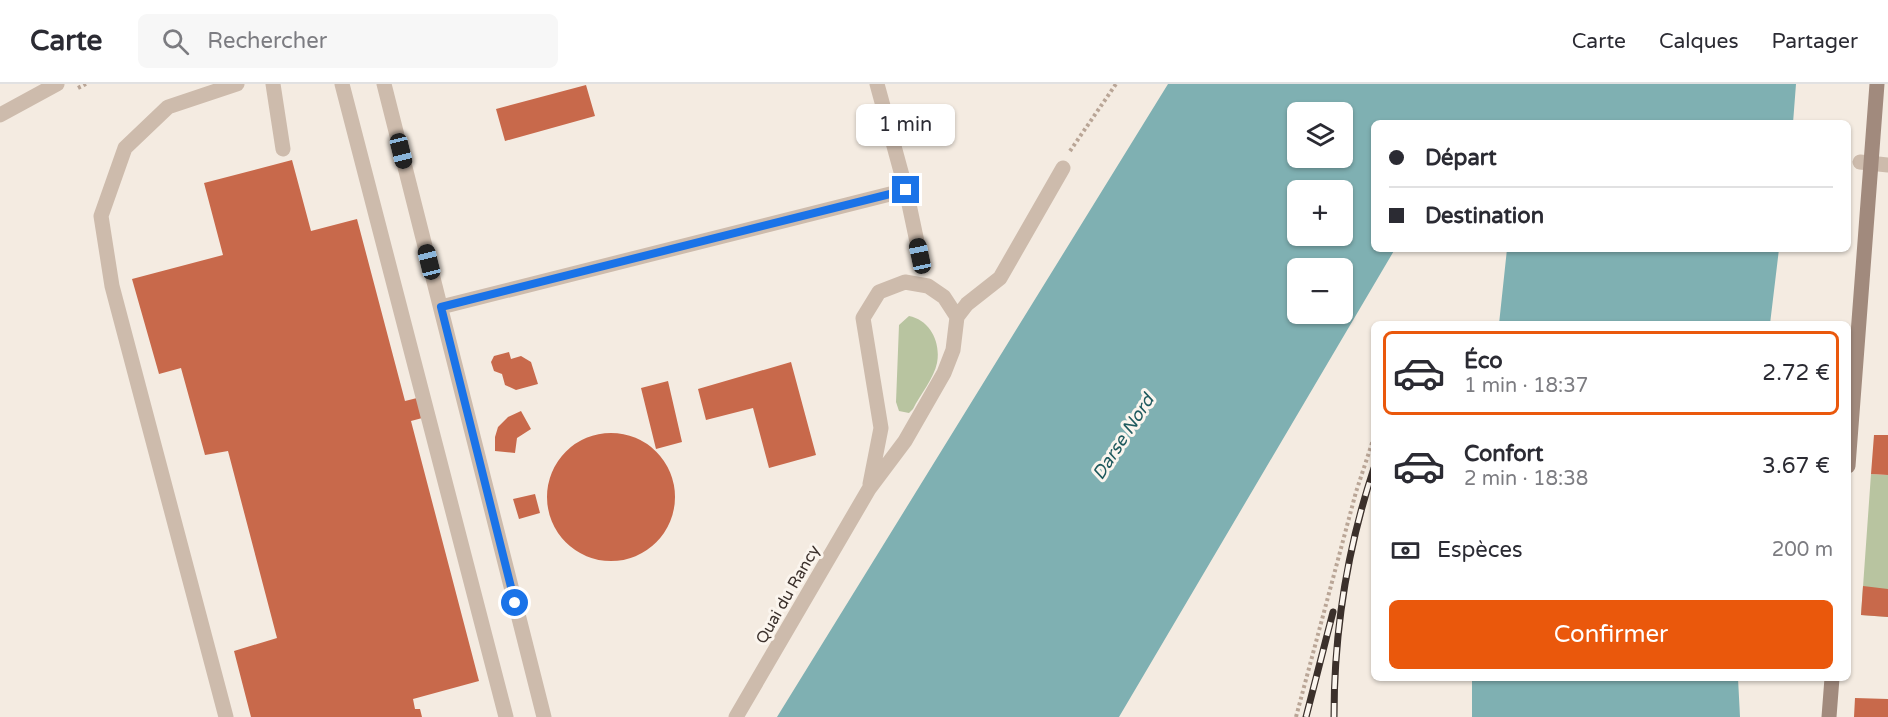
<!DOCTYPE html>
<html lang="fr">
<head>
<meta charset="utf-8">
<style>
	:root { --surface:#fff; --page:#f7f7f7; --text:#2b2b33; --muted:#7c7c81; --line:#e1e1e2; --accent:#ea580c }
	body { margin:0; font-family:"Varela Round",sans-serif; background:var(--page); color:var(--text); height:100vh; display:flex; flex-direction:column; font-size:22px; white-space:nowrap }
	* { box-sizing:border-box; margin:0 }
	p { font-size:20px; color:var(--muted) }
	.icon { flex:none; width:33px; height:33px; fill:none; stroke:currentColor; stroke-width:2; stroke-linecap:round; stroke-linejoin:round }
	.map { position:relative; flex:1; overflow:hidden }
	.drawer { position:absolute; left:1371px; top:237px; width:480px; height:360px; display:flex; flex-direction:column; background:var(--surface); border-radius:9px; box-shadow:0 2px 4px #0004 }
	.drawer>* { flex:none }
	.banner { position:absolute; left:1371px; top:36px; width:480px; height:132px; border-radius:9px; box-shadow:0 2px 4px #0004; display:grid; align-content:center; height:132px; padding:0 18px; background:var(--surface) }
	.tools { position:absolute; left:1287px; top:18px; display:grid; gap:12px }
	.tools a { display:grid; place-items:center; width:66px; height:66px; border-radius:9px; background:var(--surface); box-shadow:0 2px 4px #0004; font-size:30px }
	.end { position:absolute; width:27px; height:27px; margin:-14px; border:8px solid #1a73e8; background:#fff; box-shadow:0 0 0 3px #fff }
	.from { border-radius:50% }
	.bubble { position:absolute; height:42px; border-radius:9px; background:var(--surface); box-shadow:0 2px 4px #0004; font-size:20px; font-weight:600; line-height:42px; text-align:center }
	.car { position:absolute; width:18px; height:36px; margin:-18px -9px; border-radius:8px; box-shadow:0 0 4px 2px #0007; background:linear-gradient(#222 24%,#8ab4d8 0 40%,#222 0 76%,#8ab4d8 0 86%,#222 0) }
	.banner b { display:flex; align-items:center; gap:21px; height:57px; font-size:22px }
	.banner b+b { border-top:2px solid var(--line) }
	.banner i { width:15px; height:15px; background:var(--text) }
	ul { padding:10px 0 0; list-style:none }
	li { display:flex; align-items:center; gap:18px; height:84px; margin:0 12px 9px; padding:0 6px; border:3px solid transparent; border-radius:9px }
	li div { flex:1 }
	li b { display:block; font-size:22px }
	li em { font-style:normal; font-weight:600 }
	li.current { border-color:var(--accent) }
	li>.icon { width:54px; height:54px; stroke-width:1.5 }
	.pay { display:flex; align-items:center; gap:15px; height:66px; padding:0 18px; font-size:22px }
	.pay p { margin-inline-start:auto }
	.button { display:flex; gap:12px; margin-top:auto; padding:12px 18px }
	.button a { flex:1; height:69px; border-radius:9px; background:var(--accent); color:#fff; font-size:24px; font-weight:600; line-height:69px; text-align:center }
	header { display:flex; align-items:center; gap:36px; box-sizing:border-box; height:84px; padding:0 30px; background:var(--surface); border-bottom:2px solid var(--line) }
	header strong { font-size:28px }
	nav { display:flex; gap:33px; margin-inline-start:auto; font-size:21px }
	.search { width:420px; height:54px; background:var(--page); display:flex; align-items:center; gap:15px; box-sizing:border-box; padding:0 21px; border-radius:9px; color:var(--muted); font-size:22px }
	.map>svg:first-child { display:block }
	.green { fill:#b8c4a0 }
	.water { fill:#7fb0b2; fill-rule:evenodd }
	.building { fill:#c8694b }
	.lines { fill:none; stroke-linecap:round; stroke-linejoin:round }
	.path { stroke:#b9a596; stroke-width:4; stroke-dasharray:3 3; stroke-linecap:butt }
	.lane { stroke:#cdbbac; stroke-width:15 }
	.street { stroke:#cdbbac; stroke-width:15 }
	.secondary { stroke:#a18a7d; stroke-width:15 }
	.rail-casing { stroke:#3b302b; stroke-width:7 }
	.rail { stroke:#fbf5ee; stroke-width:4.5; stroke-dasharray:14; stroke-linecap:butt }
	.route { stroke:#1a73e8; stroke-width:8 }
	.labels { text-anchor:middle; stroke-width:6; stroke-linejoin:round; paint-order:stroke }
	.street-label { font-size:16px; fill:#3b302b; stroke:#fbf5ee }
	.water-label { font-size:18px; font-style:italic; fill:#1f5a5e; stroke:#fbf5ee }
</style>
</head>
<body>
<header>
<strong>Carte</strong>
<div class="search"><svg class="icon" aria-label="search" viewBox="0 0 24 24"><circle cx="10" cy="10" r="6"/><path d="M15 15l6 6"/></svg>Rechercher</div>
<nav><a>Carte</a><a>Calques</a><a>Partager</a></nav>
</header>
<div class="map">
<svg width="1888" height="633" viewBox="0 0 1888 633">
	<rect width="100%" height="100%" fill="#f4ebe1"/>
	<path class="green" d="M 909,232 C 930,236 941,258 937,279 C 934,294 920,311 913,325 L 909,329 L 899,327 L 896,318 L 899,241 Z
		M 1871,390 L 1888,391 L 1888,533 L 1861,531 Z"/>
	<path class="water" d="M 1168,0 L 1796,0 L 1793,39 L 1374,39 L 1374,165 L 1395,165 L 1119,633 L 777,633 ZM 1298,28 L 1342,28 L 1342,74 L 1298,74 ZM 1342,106 L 1342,152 L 1298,152 L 1298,106 ZM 1298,184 L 1342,184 L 1342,230 L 1298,230 Z
		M 1507,165 L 1779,165 L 1770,240 L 1499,240 Z
		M 1472,594 L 1738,594 L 1740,633 L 1472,633 Z"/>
	<path class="building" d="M 586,1 L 595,32 L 505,57 L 496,25 Z
		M 292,76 L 311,147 L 357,135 L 405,317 L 421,313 L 426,333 L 411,337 L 479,597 L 413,615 L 415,625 L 420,625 L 422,633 L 251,633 L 234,567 L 277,554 L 228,367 L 205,371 L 181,284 L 159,290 L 132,195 L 223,171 L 204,99 Z
		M 509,268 L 511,275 L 521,272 L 531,278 L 538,300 L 516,306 L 505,301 L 502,290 L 494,287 L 491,278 L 494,272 Z
		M 791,278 L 816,371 L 769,384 L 753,324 L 706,336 L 698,305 Z
		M 668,297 L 682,358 L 656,365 L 641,304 Z
		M 521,327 L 531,345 L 517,354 L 515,369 L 495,367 L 495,353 L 498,343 L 508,333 Z
		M547 413a64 64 0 1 1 128 0a64 64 0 1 1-128 0Z
		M 1874,351 L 1888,351 L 1888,391 L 1871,390 Z
		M 535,410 L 540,429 L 519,435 L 513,415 Z
		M 1863,502 L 1888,505 L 1888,533 L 1861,531 Z
		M 1855,614 L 1888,615 L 1888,633 L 1854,633 Z"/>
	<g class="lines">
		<path class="path" d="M 78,4 L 86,0
			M 1070,67 L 1116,0
			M 1296,633 L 1356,408 L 1374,353"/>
		<path class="lane" d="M 273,0 L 283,65
			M 342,0 L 506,633
			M 384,0 L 544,633
			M 906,106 L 920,172
			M 441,223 L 906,106 L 877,0
			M 226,633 L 112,202 L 101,132 L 125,64 L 168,23 L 237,0"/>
		<path class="street" d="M 0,31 L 57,0
			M 1860,78 L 1888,81
			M 870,400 L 881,344 L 863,234 L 879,208 L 905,198 L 928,202 L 944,213 L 957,233
			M 736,633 L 869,405 L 905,357 L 944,289 L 953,266 L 957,233 L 967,220 L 1000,194 L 1063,84"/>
		<path class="secondary" d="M 1848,382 L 1877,0
			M 1829,633 L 1832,594"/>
		<g class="rail-casing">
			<path id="rail" d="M 1306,633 L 1333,528
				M 1334,633 C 1334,547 1347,465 1374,384"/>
		</g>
		<use href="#rail" class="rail"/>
	</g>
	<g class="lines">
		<path class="route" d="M 515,519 L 441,223 L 906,106"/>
	</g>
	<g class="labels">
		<g class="street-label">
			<text transform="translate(787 510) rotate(-60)" y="6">Quai du Rancy</text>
		</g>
		<g class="water-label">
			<text transform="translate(1123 353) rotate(-57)" y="6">Darse Nord</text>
		</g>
	</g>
</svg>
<div class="tools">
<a><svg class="icon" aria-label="layers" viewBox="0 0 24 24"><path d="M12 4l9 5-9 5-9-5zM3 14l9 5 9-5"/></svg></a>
<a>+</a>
<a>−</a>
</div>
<i class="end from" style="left:515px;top:519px"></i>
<i class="end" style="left:906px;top:106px"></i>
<div class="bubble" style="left:856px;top:20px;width:99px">1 min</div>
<i class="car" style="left:401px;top:67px;rotate:166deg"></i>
<i class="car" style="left:920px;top:172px;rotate:348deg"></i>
<i class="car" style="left:429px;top:178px;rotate:346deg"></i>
<div class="banner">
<b><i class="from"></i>Départ</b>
<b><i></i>Destination</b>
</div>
<section class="drawer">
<ul>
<li class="current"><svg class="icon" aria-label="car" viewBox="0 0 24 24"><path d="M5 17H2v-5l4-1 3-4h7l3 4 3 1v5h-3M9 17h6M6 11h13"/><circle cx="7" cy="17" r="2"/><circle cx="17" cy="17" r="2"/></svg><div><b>Éco</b><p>1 min · 18:37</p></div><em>2.72 €</em></li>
<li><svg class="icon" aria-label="car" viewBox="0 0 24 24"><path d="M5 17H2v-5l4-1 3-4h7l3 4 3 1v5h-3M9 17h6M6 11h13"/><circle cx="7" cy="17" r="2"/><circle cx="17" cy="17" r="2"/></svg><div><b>Confort</b><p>2 min · 18:38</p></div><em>3.67 €</em></li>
</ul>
<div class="pay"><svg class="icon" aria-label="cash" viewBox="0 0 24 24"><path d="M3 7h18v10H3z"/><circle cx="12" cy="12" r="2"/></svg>Espèces<p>200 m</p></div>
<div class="button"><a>Confirmer</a></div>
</section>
</div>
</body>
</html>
